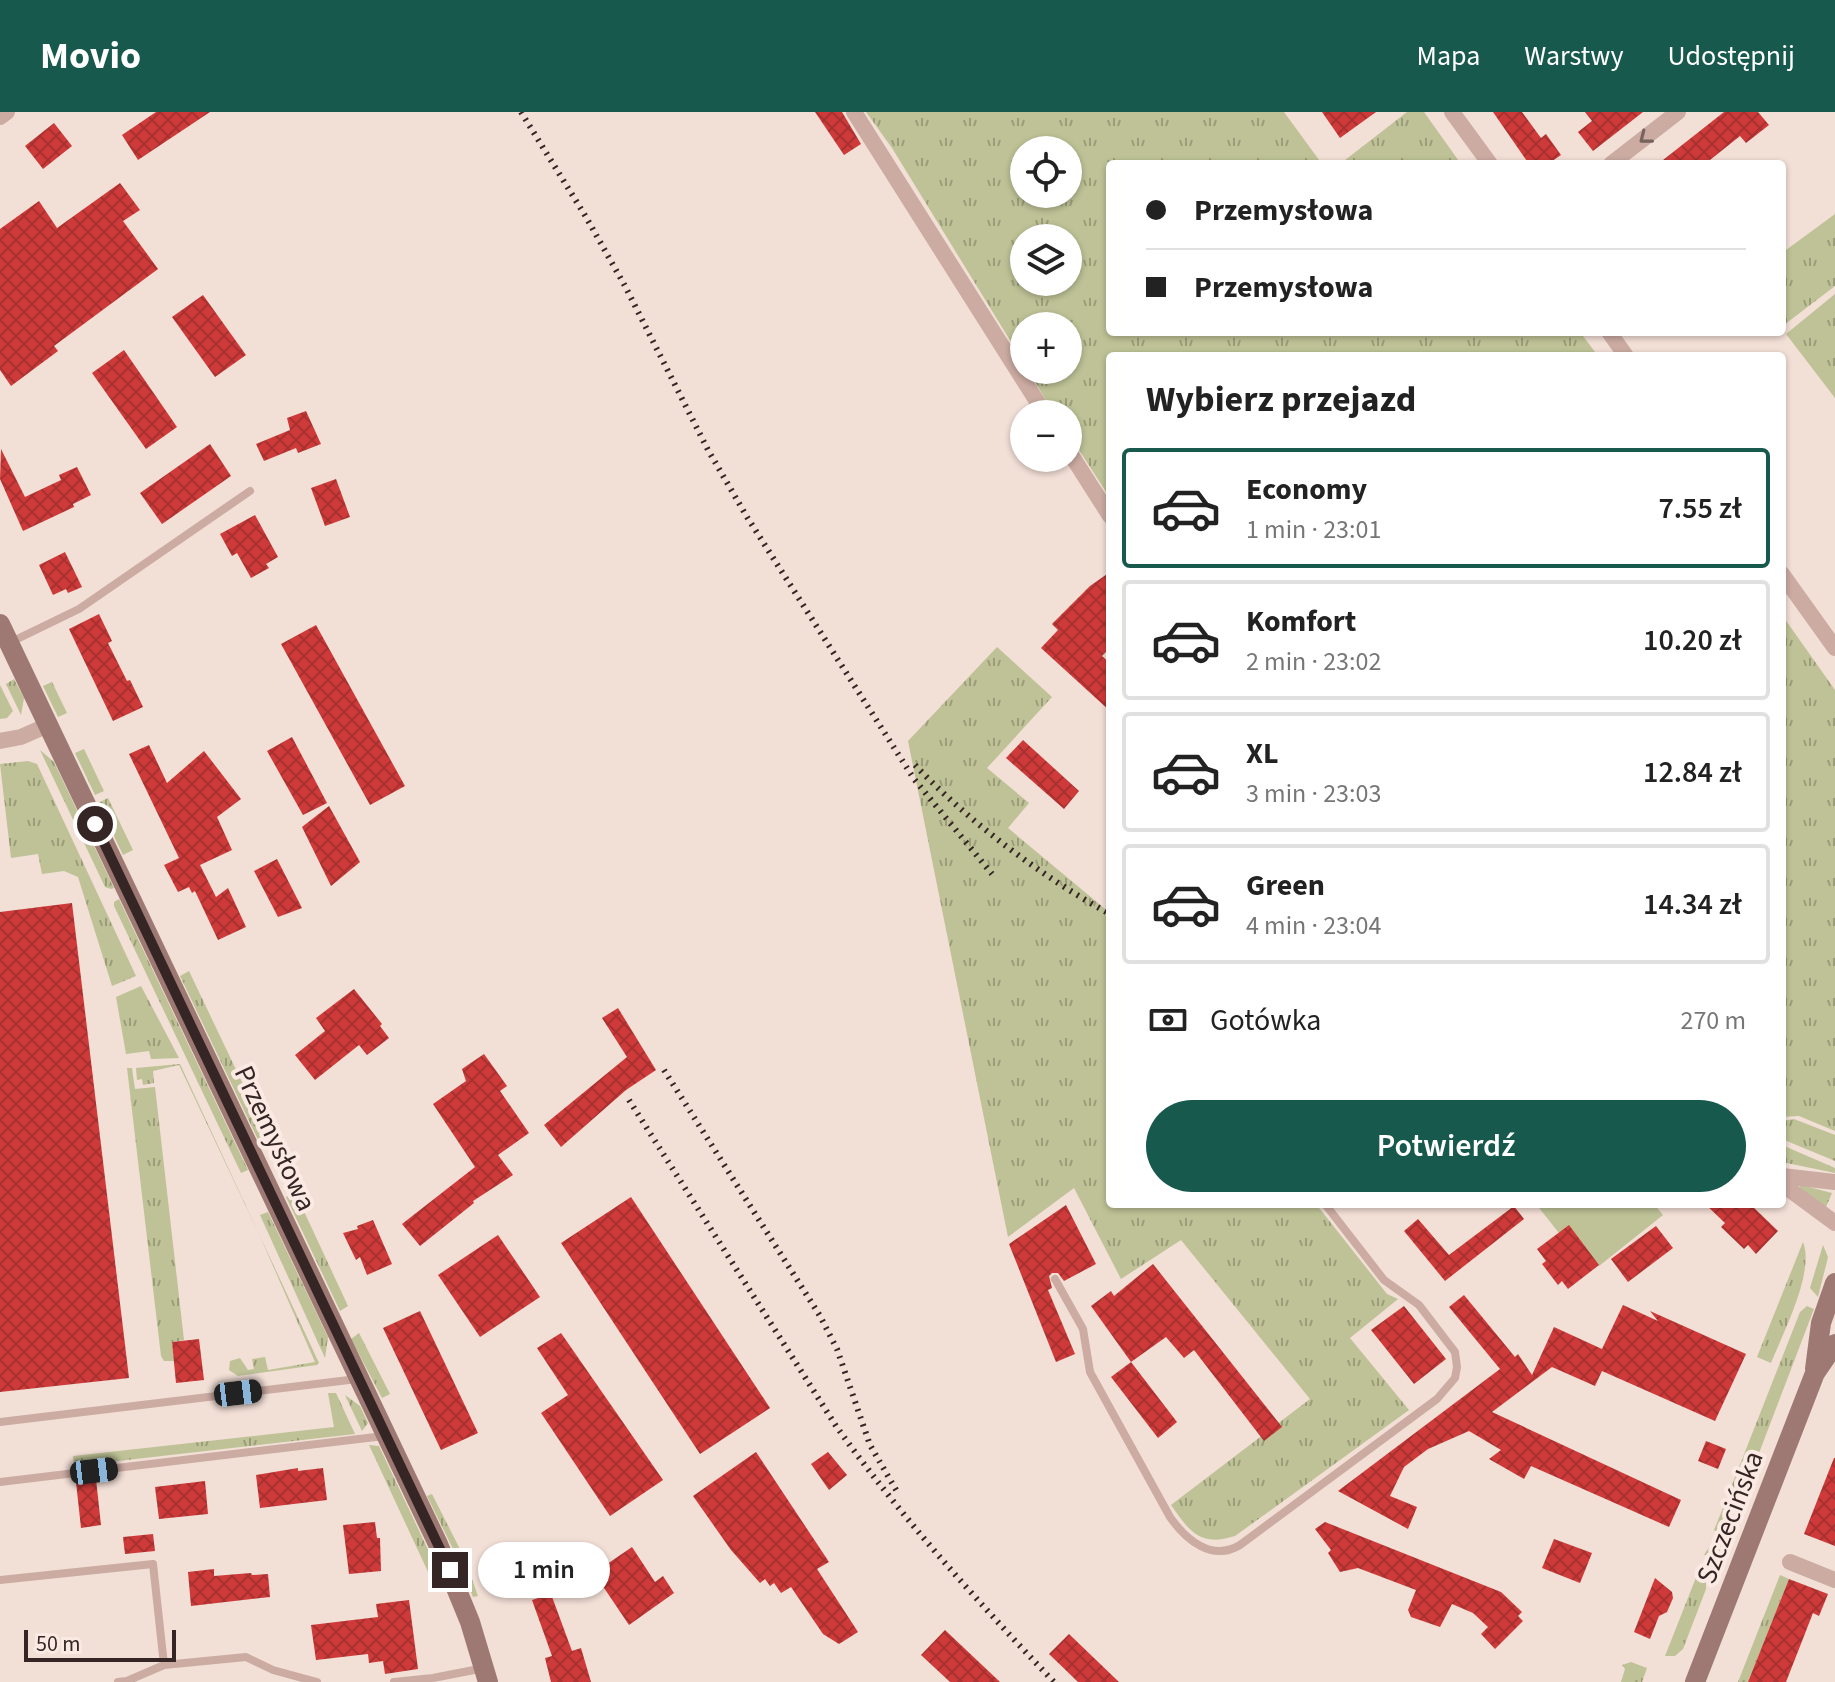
<!DOCTYPE html>
<html lang="pl">
<head>
<meta charset="utf-8">
<style>
	:root { --surface:#fff; --page:#f6f6f6; --text:#222; --muted:#767676; --line:#e0e0e0; --accent:#18594e }
	body { margin:0; font-family:"Source Sans 3",sans-serif; background:var(--page); color:var(--text); height:100vh; display:flex; flex-direction:column; font-size:30px; white-space:nowrap }
	* { box-sizing:border-box; margin:0 }
	p { font-size:26px; color:var(--muted) }
	.icon { flex:none; width:44px; height:44px; fill:none; stroke:currentColor; stroke-width:2; stroke-linecap:round; stroke-linejoin:round }
	.map { position:relative; flex:1; overflow:hidden }
	.sheet { position:absolute; left:1106px; top:240px; width:680px; height:856px; display:flex; flex-direction:column; background:var(--surface); border-radius:8px; box-shadow:0 2px 6px #0004 }
	.sheet>* { flex:none }
	.hud { position:absolute; left:1106px; top:48px; width:680px; height:176px; border-radius:8px; box-shadow:0 2px 6px #0004; display:grid; align-content:center; height:176px; padding:0 40px; background:var(--surface) }
	.buttons { position:absolute; left:1010px; top:24px; display:grid; gap:16px }
	.buttons a { display:grid; place-items:center; width:72px; height:72px; border-radius:50%; background:var(--surface); box-shadow:0 2px 6px #0004; font-size:40px }
	.scale { position:absolute; left:24px; bottom:20px; width:152px; box-sizing:border-box; padding-left:8px; border:4px solid #352625; border-top:0; font-size:22px; line-height:28px; white-space:nowrap; color:#352625; -webkit-text-stroke:6px #faeae3; paint-order:stroke }
	.end { position:absolute; width:36px; height:36px; margin:-18px; border:10px solid #352625; background:#fff; box-shadow:0 0 0 4px #fff }
	.from { border-radius:50% }
	.bubble { position:absolute; height:56px; border-radius:28px; background:var(--surface); box-shadow:0 2px 6px #0004; font-size:26px; font-weight:600; line-height:56px; text-align:center }
	.car { position:absolute; width:24px; height:48px; margin:-24px -12px; border-radius:10px; box-shadow:0 0 6px 2px #0007; background:linear-gradient(#222 24%,#8ab4d8 0 40%,#222 0 76%,#8ab4d8 0 86%,#222 0) }
	.hud b { display:flex; align-items:center; gap:28px; height:76px; font-size:30px }
	.hud b+b { border-top:2px solid var(--line) }
	.hud i { width:20px; height:20px; background:var(--text) }
	ul { padding:0; list-style:none }
	li { display:flex; align-items:center; gap:24px; height:120px; margin:0 16px 12px; padding:0 24px; border:4px solid var(--line); border-radius:8px }
	li div { flex:1 }
	li b { display:block; font-size:30px }
	li em { font-style:normal; font-weight:600 }
	li.selected { border-color:var(--accent) }
	li>.icon { width:72px; height:72px; stroke-width:1.5 }
	h2 { padding:0 40px; font-size:36px; line-height:96px }
	.pay { display:flex; align-items:center; gap:20px; height:88px; padding:0 40px; font-size:30px }
	.pay p { margin-inline-start:auto }
	.cta { display:flex; gap:16px; margin-top:auto; padding:16px 40px }
	.cta a { flex:1; height:92px; border-radius:48px; background:var(--accent); color:#fff; font-size:32px; font-weight:600; line-height:92px; text-align:center }
	header { display:flex; align-items:center; gap:48px; box-sizing:border-box; height:112px; padding:0 40px; background:var(--accent); color:#fff }
	header strong { font-size:38px }
	nav { display:flex; gap:44px; margin-inline-start:auto; font-size:28px }
	.map>svg:first-child { display:block }
	.grass { fill:url(#grass-tufts); fill-rule:evenodd }
	.garden { fill:#bec296 }
	.building { fill:url(#building-cross-hatch) }
	.lines { fill:none; stroke-linecap:round; stroke-linejoin:round }
	.lane { stroke:#cbaba2; stroke-width:8 }
	.street { stroke:#cbaba2; stroke-width:16 }
	.secondary { stroke:#9e7973; stroke-width:20 }
	.rail { stroke:#352625; stroke-width:6; stroke-dasharray:2 6; stroke-linecap:butt }
	.oneway { stroke:#78625d }
	.route { stroke:#352625; stroke-width:10 }
	.labels { text-anchor:middle; stroke-width:8; stroke-linejoin:round; paint-order:stroke }
	.street-label { font-size:28px; fill:#352625; stroke:#faeae3 }
</style>
</head>
<body>
<header>
<strong>Movio</strong>
<nav><a>Mapa</a><a>Warstwy</a><a>Udostępnij</a></nav>
</header>
<div class="map">
<svg width="1835" height="1570" viewBox="0 0 1835 1570">
	<defs>
		<pattern id="grass-tufts" width="24" height="20" patternUnits="userSpaceOnUse" patternTransform="scale(2)"><rect width="24" height="20" fill="#bec296"/><path d="M3 7l-1-3M5 7V3M7 7l1-3M15 17l-1-3M17 17v-4M19 17l1-3" fill="none" stroke="#9b9d7a"/></pattern>
		<pattern id="building-cross-hatch" width="8" height="8" patternUnits="userSpaceOnUse" patternTransform="scale(2)"><rect width="8" height="8" fill="#ce3a39"/><path d="M0 0l8 8M0 8l8-8" fill="none" stroke="#a83130"/></pattern>
	</defs>
	<rect width="100%" height="100%" fill="#f2dfd6"/>
	<path class="grass" d="M 866,0 L 1284,0 L 1322,52 L 1110,52 L 1110,220 L 1580,220 L 1598,244 L 1110,244 L 1110,386 L 1068,321 L 1068,302 L 1054,302 L 1028,258 L 1068,258 L 1068,214 L 1024,214 L 1024,251 L 892,36 ZM 1024,38 L 1068,38 L 1068,82 L 1024,82 ZM 1024,126 L 1068,126 L 1068,170 L 1024,170 Z
		M 1407,0 L 1424,0 L 1461,52 L 1340,52 Z
		M 1835,102 L 1835,174 L 1784,213 L 1782,210 L 1782,141 Z
		M 1835,182 L 1835,286 L 1786,222 Z
		M 1782,503 L 1835,578 L 1835,1019 L 1799,1004 L 1782,1005 Z
		M 997,535 L 1052,585 L 987,656 L 1029,691 L 1008,716 L 1110,801 L 1110,1092 L 1316,1092 L 1387,1182 L 1398,1187 L 1350,1226 L 1409,1298 L 1235,1424 C 1200,1435 1190,1420 1171,1393 L 1310,1287 L 1181,1128 L 1121,1167 L 1074,1076 L 1008,1125 L 908,629 Z
		M 14,567 L 24,586 L 21,603 L 6,572 Z
		M 52,570 L 67,601 L 58,605 L 43,574 Z
		M 0,573 L 13,599 L 7,606 L 0,607 Z
		M 84,637 L 104,679 L 95,683 L 75,641 Z
		M 40,638 L 54,650 L 114,776 L 111,777 L 105,775 Z
		M 28,649 L 37,652 L 136,864 L 112,874 L 78,765 L 64,759 L 42,762 L 38,742 L 11,746 L 0,652 Z
		M 108,686 L 133,738 L 123,743 L 98,691 Z
		M 119,787 L 248,1058 L 241,1061 L 114,794 L 114,790 Z
		M 189,859 L 271,1031 L 262,1036 L 180,864 Z
		M 141,874 L 179,946 L 151,947 L 149,939 L 126,942 L 116,885 Z
		M 180,952 L 319,1251 L 317,1253 L 238,1264 L 229,1258 L 230,1249 L 240,1246 L 248,1258 L 254,1257 L 252,1247 L 265,1245 L 268,1258 L 315,1250 L 259,1122 L 179,953 L 153,959 L 154,971 L 143,973 L 142,967 L 137,968 L 136,956 Z
		M 127,956 L 132,956 L 135,977 L 155,975 L 184,1228 L 172,1230 L 174,1249 L 164,1249 L 161,1244 Z
		M 1794,1007 L 1835,1023 L 1835,1049 L 1782,1027 L 1782,1009 Z
		M 1782,1033 L 1835,1056 L 1835,1061 L 1782,1050 Z
		M 1801,1073 L 1832,1081 L 1826,1095 L 1799,1076 Z
		M 295,1080 L 348,1194 L 340,1199 L 286,1085 Z
		M 268,1100 L 328,1225 L 325,1246 L 260,1103 Z
		M 1803,1130 C 1815,1160 1783,1221 1771,1251 L 1757,1245 Z
		M 1823,1133 L 1828,1145 L 1818,1185 L 1810,1176 Z
		M 1807,1194 L 1814,1197 L 1748,1370 L 1741,1377 L 1730,1378 L 1800,1200 Z
		M 359,1221 L 390,1282 L 382,1286 L 351,1227 Z
		M 328,1281 L 336,1281 L 355,1322 L 74,1354 L 73,1344 L 334,1315 Z
		M 345,1283 L 360,1294 L 368,1311 L 362,1319 Z
		M 369,1333 L 379,1334 L 432,1446 L 436,1455 L 429,1462 Z
		M 432,1382 L 465,1447 L 478,1484 L 473,1485 L 456,1443 L 427,1384 Z
		M 1723,1396 C 1727,1399 1731,1401 1732,1406 C 1734,1416 1723,1438 1715,1443 L 1704,1443 L 1718,1421 L 1714,1418 Z
		M 1699,1458 L 1706,1470 L 1706,1477 L 1683,1537 L 1675,1544 L 1665,1544 Z
		M 1780,1463 L 1789,1467 L 1748,1570 L 1738,1570 Z
		M 1631,1550 L 1647,1556 L 1642,1570 L 1621,1570 L 1625,1557 L 1622,1553 Z"/>
	<path class="garden" d="M 1536,1092 L 1654,1092 L 1663,1103 L 1599,1154 L 1569,1114 L 1559,1121 Z"/>
	<path class="building" d="M 156,0 L 210,0 L 138,48 L 122,23 Z
		M 815,0 L 842,0 L 861,32 L 844,43 Z
		M 1322,0 L 1376,0 L 1340,26 Z
		M 1493,0 L 1522,0 L 1541,26 L 1546,22 L 1561,43 L 1548,52 L 1529,52 Z
		M 1585,0 L 1643,0 L 1593,39 L 1578,20 L 1592,9 Z
		M 1724,0 L 1758,0 L 1769,13 L 1746,31 L 1740,24 L 1705,52 L 1658,52 Z
		M 54,11 L 72,34 L 43,57 L 25,34 Z
		M 120,71 L 140,98 L 123,109 L 158,157 L 54,234 L 58,239 L 11,274 L 0,258 L 0,117 L 39,89 L 57,116 Z
		M 203,183 L 246,243 L 215,265 L 172,205 Z
		M 124,238 L 177,315 L 146,337 L 92,261 Z
		M 306,299 L 321,332 L 298,341 L 296,336 L 264,349 L 256,332 L 290,318 L 287,306 Z
		M 210,332 L 231,364 L 162,412 L 140,381 Z
		M 1,337 L 25,385 L 61,368 L 59,363 L 77,355 L 91,383 L 73,392 L 74,395 L 23,419 L 0,367 Z
		M 336,367 L 350,405 L 325,414 L 311,376 Z
		M 255,403 L 278,445 L 266,452 L 269,456 L 251,466 L 237,441 L 232,444 L 220,422 Z
		M 65,440 L 82,475 L 68,481 L 66,477 L 53,483 L 39,453 Z
		M 1110,460 L 1110,536 L 1102,544 L 1110,551 L 1110,599 L 1041,536 L 1058,518 L 1052,512 L 1090,474 Z
		M 99,502 L 112,529 L 108,531 L 127,569 L 130,568 L 143,595 L 113,609 L 69,517 Z
		M 316,513 L 405,674 L 370,693 L 281,532 Z
		M 292,625 L 327,691 L 303,703 L 267,639 Z
		M 1023,628 L 1079,679 L 1064,697 L 1006,646 Z
		M 149,633 L 167,671 L 204,639 L 241,687 L 217,705 L 232,738 L 200,753 L 216,785 L 228,776 L 246,815 L 218,828 L 195,779 L 192,781 L 189,775 L 178,780 L 164,753 L 179,746 L 129,642 Z
		M 329,694 L 360,750 L 331,774 L 302,715 Z
		M 277,747 L 302,796 L 278,805 L 254,759 Z
		M 72,791 L 129,1266 L 0,1280 L 0,800 Z
		M 354,877 L 382,912 L 380,914 L 389,926 L 367,943 L 359,933 L 315,968 L 295,943 L 325,919 L 316,906 Z
		M 618,896 L 656,958 L 626,978 L 561,1035 L 544,1013 L 627,945 L 602,906 Z
		M 484,942 L 507,974 L 500,979 L 529,1021 L 498,1043 L 513,1063 L 473,1089 L 474,1091 L 420,1134 L 402,1112 L 475,1055 L 433,992 L 466,969 L 462,957 Z
		M 631,1085 L 770,1296 L 700,1342 L 561,1131 Z
		M 1705,1092 L 1750,1092 L 1778,1119 L 1756,1142 L 1748,1133 L 1744,1137 L 1721,1115 L 1725,1111 Z
		M 1066,1093 L 1096,1152 L 1064,1169 L 1058,1161 L 1052,1161 L 1049,1164 L 1052,1176 L 1048,1178 L 1075,1242 L 1056,1250 L 1009,1132 Z
		M 1514,1094 L 1524,1107 L 1445,1169 L 1404,1119 L 1418,1107 L 1449,1143 Z
		M 373,1108 L 392,1152 L 367,1163 L 360,1145 L 356,1148 L 343,1121 L 358,1117 L 357,1114 Z
		M 1569,1113 L 1599,1153 L 1568,1177 L 1562,1169 L 1558,1173 L 1542,1152 L 1546,1149 L 1537,1137 Z
		M 1656,1114 L 1673,1136 L 1628,1170 L 1611,1147 Z
		M 498,1123 L 540,1185 L 480,1225 L 438,1163 Z
		M 1153,1152 L 1282,1315 L 1264,1329 L 1194,1238 L 1184,1246 L 1166,1225 L 1131,1250 L 1091,1194 L 1111,1179 L 1114,1184 Z
		M 1464,1183 L 1515,1245 L 1518,1242 L 1532,1263 L 1554,1215 L 1602,1237 L 1623,1193 L 1658,1209 L 1650,1199 L 1746,1242 L 1715,1309 L 1602,1259 L 1595,1274 L 1552,1255 L 1492,1300 L 1681,1388 L 1669,1415 L 1531,1354 L 1524,1367 L 1489,1347 L 1501,1338 L 1469,1319 L 1428,1337 L 1404,1355 L 1390,1384 L 1417,1395 L 1408,1417 L 1338,1379 L 1500,1257 L 1449,1195 Z
		M 1404,1194 L 1446,1247 L 1414,1272 L 1371,1218 Z
		M 420,1199 L 478,1321 L 441,1338 L 383,1216 Z
		M 561,1221 L 663,1368 L 610,1404 L 541,1301 L 568,1283 L 537,1236 Z
		M 199,1227 L 204,1268 L 176,1271 L 172,1230 Z
		M 1131,1250 L 1177,1310 L 1158,1326 L 1111,1265 Z
		M 1706,1329 L 1726,1337 L 1718,1357 L 1698,1349 Z
		M 756,1340 L 829,1450 L 817,1457 L 858,1520 L 839,1532 L 823,1522 L 791,1475 L 781,1481 L 774,1471 L 770,1474 L 765,1467 L 760,1471 L 731,1438 L 693,1384 Z
		M 828,1340 L 847,1363 L 829,1378 L 811,1352 Z
		M 1834,1346 L 1835,1346 L 1835,1434 L 1804,1422 Z
		M 298,1356 L 298,1359 L 323,1356 L 327,1388 L 260,1396 L 256,1363 Z
		M 96,1367 L 101,1413 L 81,1416 L 76,1370 Z
		M 205,1369 L 208,1402 L 159,1407 L 155,1375 Z
		M 375,1410 L 377,1426 L 380,1426 L 381,1459 L 349,1462 L 343,1413 Z
		M 1325,1410 L 1501,1480 L 1522,1500 L 1518,1504 L 1523,1509 L 1495,1537 L 1481,1522 L 1488,1515 L 1473,1501 L 1452,1492 L 1440,1515 L 1411,1505 L 1408,1498 L 1416,1478 L 1358,1456 L 1340,1460 L 1328,1441 L 1331,1438 L 1315,1417 Z
		M 153,1422 L 155,1439 L 125,1442 L 123,1425 Z
		M 1554,1427 L 1592,1441 L 1580,1471 L 1542,1456 Z
		M 632,1435 L 655,1470 L 663,1464 L 674,1481 L 629,1513 L 594,1461 Z
		M 214,1457 L 214,1464 L 251,1461 L 252,1463 L 268,1462 L 270,1485 L 191,1494 L 188,1460 Z
		M 1655,1466 L 1672,1480 L 1673,1486 L 1667,1500 L 1659,1504 L 1650,1527 L 1634,1520 Z
		M 1789,1467 L 1828,1482 L 1819,1504 L 1813,1501 L 1786,1570 L 1748,1570 Z
		M 551,1482 L 572,1539 L 581,1536 L 591,1570 L 551,1570 L 545,1546 L 552,1544 L 532,1488 Z
		M 409,1488 L 418,1557 L 385,1562 L 383,1549 L 369,1551 L 368,1542 L 316,1548 L 311,1513 L 378,1505 L 376,1492 Z
		M 945,1518 L 1000,1570 L 950,1570 L 921,1543 Z
		M 1069,1522 L 1119,1570 L 1078,1570 L 1049,1542 Z"/>
	<g class="lines">
		<path class="lane" d="M 11,530 L 79,497 L 250,379
			M 1055,1167 L 1083,1217 L 1090,1260 L 1170,1405 C 1186,1428 1212,1450 1240,1433 L 1437,1287 L 1455,1266 L 1457,1255 L 1455,1240 L 1419,1193 L 1384,1168 L 1325,1092
			M 0,1310 L 357,1267
			M 0,1370 L 384,1324
			M 0,1468 L 153,1452 L 164,1553
			M 118,1570 L 127,1569 L 164,1553 L 246,1545 L 273,1558 L 317,1570
			M 394,1570 L 433,1566 L 484,1556"/>
		<path class="street" d="M 854,0 L 1045,302
			M 1452,0 L 1490,52
			M 0,5 L 7,0
			M 1611,52 L 1678,0
			M 1609,220 L 1626,244
			M 1068,338 L 1110,404
			M 1782,462 L 1835,536
			M 0,629 L 21,625 L 48,613
			M 1782,1064 L 1835,1070
			M 1782,1072 L 1835,1111
			M 1790,1450 L 1835,1468"/>
		<path class="secondary" d="M 0,512 L 438,1432 L 470,1510 L 488,1570
			M 1815,1257 L 1821,1211 L 1835,1171
			M 1695,1570 L 1815,1261 L 1835,1232"/>
		<path class="rail" d="M 521,0 L 586,105 L 625,174 L 708,338 L 747,405 L 914,667 L 992,762
			M 915,653 C 968,709 1042,765 1110,802
			M 664,958 L 820,1204 L 837,1237 L 870,1333 L 899,1383
			M 629,988 L 836,1314 C 901,1405 977,1489 1054,1570"/>
	</g>
	<defs><path id="oneway-chevron" d="M-2-3.5L2.5 0L-2 3.5" fill="none" stroke-width="1.6" stroke-linecap="round" stroke-linejoin="round" transform="scale(2)"/></defs>
	<use class="oneway" href="#oneway-chevron" transform="translate(1645 26) rotate(142)"/>
	<g class="lines">
		<path class="route" d="M 95,712 L 450,1458"/>
	</g>
	<g class="labels">
		<g class="street-label">
			<text transform="translate(276 1026) rotate(65)" y="10">Przemysłowa</text>
			<text transform="translate(1729 1405) rotate(-69)" y="10">Szczecińska</text>
		</g>
	</g>
</svg>
<div class="buttons">
<a><svg class="icon" aria-label="locate" viewBox="0 0 24 24"><circle cx="12" cy="12" r="6"/><path d="M12 2v4M12 18v4M2 12h4M18 12h4"/></svg></a>
<a><svg class="icon" aria-label="layers" viewBox="0 0 24 24"><path d="M12 4l9 5-9 5-9-5zM3 14l9 5 9-5"/></svg></a>
<a>+</a>
<a>−</a>
</div>
<div class="scale">50 m</div>
<i class="end from" style="left:95px;top:712px"></i>
<i class="end" style="left:450px;top:1458px"></i>
<div class="bubble" style="left:478px;top:1430px;width:132px">1 min</div>
<i class="car" style="left:238px;top:1281px;rotate:83deg"></i>
<i class="car" style="left:94px;top:1359px;rotate:83deg"></i>
<div class="hud">
<b><i class="from"></i>Przemysłowa</b>
<b><i></i>Przemysłowa</b>
</div>
<section class="sheet">
<h2>Wybierz przejazd</h2>
<ul>
<li class="selected"><svg class="icon" aria-label="car" viewBox="0 0 24 24"><path d="M5 17H2v-5l4-1 3-4h7l3 4 3 1v5h-3M9 17h6M6 11h13"/><circle cx="7" cy="17" r="2"/><circle cx="17" cy="17" r="2"/></svg><div><b>Economy</b><p>1 min · 23:01</p></div><em>7.55 zł</em></li>
<li><svg class="icon" aria-label="car" viewBox="0 0 24 24"><path d="M5 17H2v-5l4-1 3-4h7l3 4 3 1v5h-3M9 17h6M6 11h13"/><circle cx="7" cy="17" r="2"/><circle cx="17" cy="17" r="2"/></svg><div><b>Komfort</b><p>2 min · 23:02</p></div><em>10.20 zł</em></li>
<li><svg class="icon" aria-label="car" viewBox="0 0 24 24"><path d="M5 17H2v-5l4-1 3-4h7l3 4 3 1v5h-3M9 17h6M6 11h13"/><circle cx="7" cy="17" r="2"/><circle cx="17" cy="17" r="2"/></svg><div><b>XL</b><p>3 min · 23:03</p></div><em>12.84 zł</em></li>
<li><svg class="icon" aria-label="car" viewBox="0 0 24 24"><path d="M5 17H2v-5l4-1 3-4h7l3 4 3 1v5h-3M9 17h6M6 11h13"/><circle cx="7" cy="17" r="2"/><circle cx="17" cy="17" r="2"/></svg><div><b>Green</b><p>4 min · 23:04</p></div><em>14.34 zł</em></li>
</ul>
<div class="pay"><svg class="icon" aria-label="cash" viewBox="0 0 24 24"><path d="M3 7h18v10H3z"/><circle cx="12" cy="12" r="2"/></svg>Gotówka<p>270 m</p></div>
<div class="cta"><a>Potwierdź</a></div>
</section>
</div>
</body>
</html>
